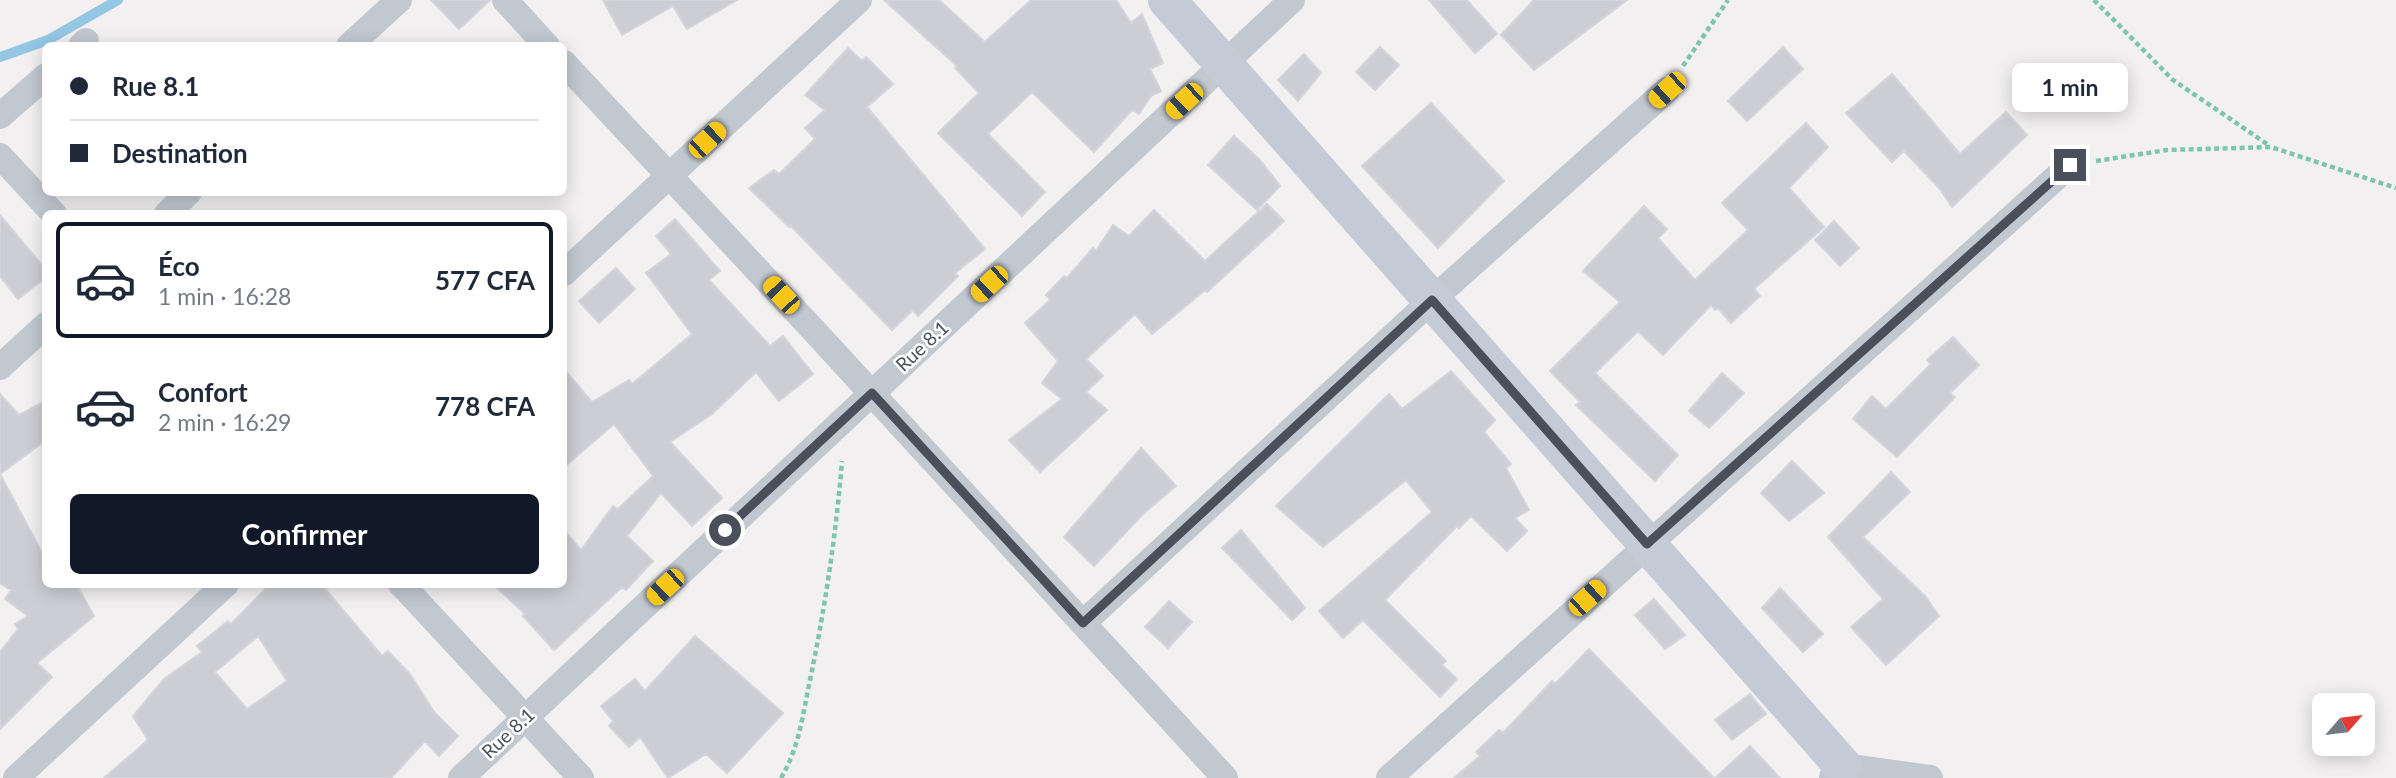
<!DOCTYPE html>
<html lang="fr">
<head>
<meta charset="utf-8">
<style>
	:root { --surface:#fff; --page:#f6f6f7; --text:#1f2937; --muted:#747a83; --line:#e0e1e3; --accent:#111827 }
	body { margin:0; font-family:Lato,sans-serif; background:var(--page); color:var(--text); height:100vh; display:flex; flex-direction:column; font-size:26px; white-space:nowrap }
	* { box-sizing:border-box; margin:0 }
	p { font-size:23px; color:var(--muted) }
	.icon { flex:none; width:38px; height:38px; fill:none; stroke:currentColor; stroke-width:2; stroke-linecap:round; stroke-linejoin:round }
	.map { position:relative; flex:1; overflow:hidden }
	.side { position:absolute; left:42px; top:210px; width:525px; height:378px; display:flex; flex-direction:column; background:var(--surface); border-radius:10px; box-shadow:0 4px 18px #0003 }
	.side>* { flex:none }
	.guide { position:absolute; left:42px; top:42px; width:525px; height:154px; border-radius:10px; box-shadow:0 4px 18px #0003; display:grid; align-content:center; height:154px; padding:0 28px; background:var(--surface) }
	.needle { width:46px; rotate:62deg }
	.buttons { position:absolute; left:2312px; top:693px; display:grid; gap:14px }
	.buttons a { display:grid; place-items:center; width:63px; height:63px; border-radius:10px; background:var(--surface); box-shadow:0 4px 18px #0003; font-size:35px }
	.end { position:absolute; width:32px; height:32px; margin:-16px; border:9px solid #49505b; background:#fff; box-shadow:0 0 0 4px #fff }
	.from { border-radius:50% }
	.bubble { position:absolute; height:49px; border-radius:10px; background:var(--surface); box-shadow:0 4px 18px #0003; font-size:23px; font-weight:700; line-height:49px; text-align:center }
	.car { position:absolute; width:21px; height:42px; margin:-21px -10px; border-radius:9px; box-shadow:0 0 5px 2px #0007; background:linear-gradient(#f5c518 24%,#345 0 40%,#f5c518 0 76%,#345 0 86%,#f5c518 0) }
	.guide b { display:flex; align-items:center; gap:24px; height:66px; font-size:26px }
	.guide b+b { border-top:2px solid var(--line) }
	.guide i { width:18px; height:18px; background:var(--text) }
	ul { padding:12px 0 0; list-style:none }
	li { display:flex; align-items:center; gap:21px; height:116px; margin:0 14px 10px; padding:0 14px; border:4px solid transparent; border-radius:10px }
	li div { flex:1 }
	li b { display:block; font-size:26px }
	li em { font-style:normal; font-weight:700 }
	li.active { border-color:var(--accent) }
	li>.icon { width:63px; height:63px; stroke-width:1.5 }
	.action { display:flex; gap:14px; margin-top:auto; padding:14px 28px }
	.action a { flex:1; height:80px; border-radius:10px; background:var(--accent); color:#fff; font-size:28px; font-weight:700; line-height:80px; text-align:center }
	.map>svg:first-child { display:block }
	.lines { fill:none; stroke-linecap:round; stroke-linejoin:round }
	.stream { stroke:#93c7e4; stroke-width:10 }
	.building { fill:#cdced3; stroke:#d4d5da; stroke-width:2; fill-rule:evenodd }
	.path { stroke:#7dc6ad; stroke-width:4.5; stroke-dasharray:5 3.5; stroke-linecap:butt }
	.street { stroke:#c1c8d0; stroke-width:26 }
	.secondary { stroke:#c4cad6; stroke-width:38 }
	.route { stroke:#49505b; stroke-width:9 }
	.labels { text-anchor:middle; stroke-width:5; stroke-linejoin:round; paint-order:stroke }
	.street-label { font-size:19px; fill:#49505b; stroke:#fff }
</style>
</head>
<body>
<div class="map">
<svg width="2396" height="778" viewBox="0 0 2396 778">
	<rect width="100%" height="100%" fill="#f2f0f0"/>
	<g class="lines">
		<path class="stream" d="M 0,57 L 48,40 L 118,0"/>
	</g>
	<path class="building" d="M 431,0 L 490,0 L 459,29 Z
		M 603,0 L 737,0 L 687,29 L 673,6 L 622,35 Z
		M 884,0 L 939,0 L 985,42 L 1031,0 L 1116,0 L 1131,23 L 1142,14 L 1163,63 L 1150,69 L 1161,91 L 1151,96 L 1139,114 L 1132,110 L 1094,152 L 1032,92 L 988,134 L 1045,192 L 1022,216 L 938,133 L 979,93 L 955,68 L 957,66 Z
		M 1429,0 L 1467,0 L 1497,34 L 1475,53 Z
		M 1534,0 L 1627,0 L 1534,70 L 1501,35 Z
		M 1380,47 L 1399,65 L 1375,90 L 1356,72 Z
		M 1783,47 L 1803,69 L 1747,121 L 1728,101 Z
		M 848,48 L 862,61 L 866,57 L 893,84 L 867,107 L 985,249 L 955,273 L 958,276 L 918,316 L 913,310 L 892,330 L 790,225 L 789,227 L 749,188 L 774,170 L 779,174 L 815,139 L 805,128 L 825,110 L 805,95 Z
		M 1304,54 L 1321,73 L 1298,101 L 1278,80 Z
		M 1892,74 L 1960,154 L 2006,112 L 2027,135 L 1952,207 L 1940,189 L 1904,151 L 1892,162 L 1846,113 Z
		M 1431,103 L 1504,181 L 1438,248 L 1362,166 Z
		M 1806,123 L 1828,147 L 1789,188 L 1824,227 L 1754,289 L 1760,296 L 1731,323 L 1718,308 L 1715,310 L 1711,305 L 1663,355 L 1638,331 L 1595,373 L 1678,455 L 1655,481 L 1576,405 L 1580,402 L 1550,371 L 1620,302 L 1583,271 L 1644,206 L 1667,229 L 1658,238 L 1695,280 L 1748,230 L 1722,203 Z
		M 1234,136 L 1260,160 L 1280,186 L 1257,210 L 1208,165 Z
		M 1267,204 L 1284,221 L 1207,292 L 1205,290 L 1152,334 L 1135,314 L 1086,359 L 1103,376 L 1086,392 L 1107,410 L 1040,472 L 1009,440 L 1062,399 L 1042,383 L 1058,361 L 1025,323 L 1050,300 L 1046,295 L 1064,276 L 1067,278 L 1093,248 L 1096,251 L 1113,225 L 1129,236 L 1154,210 L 1205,261 Z
		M 0,215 L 46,270 L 46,277 L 18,299 L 0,276 Z
		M 675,219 L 720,271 L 709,280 L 770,346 L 783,336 L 813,374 L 779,401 L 756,372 L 712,414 L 670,442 L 722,498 L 692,526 L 661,493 L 627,536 L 653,561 L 626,590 L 622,587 L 554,650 L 523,616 L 525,614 L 493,584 L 564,584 L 564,530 L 581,550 L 613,506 L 618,509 L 653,476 L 614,424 L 564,467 L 564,369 L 592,402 L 629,380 L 632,384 L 692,334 L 646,273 L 671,254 L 656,236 Z
		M 1834,221 L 1859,248 L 1840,266 L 1815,240 Z
		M 616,268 L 635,289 L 599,323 L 579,301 Z
		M 1953,337 L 1979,365 L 1950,393 L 1955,397 L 1897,457 L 1853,419 L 1872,396 L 1886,409 L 1931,364 L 1927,360 Z
		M 1451,371 L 1495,420 L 1484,432 L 1511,464 L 1506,468 L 1529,510 L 1515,518 L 1527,531 L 1507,551 L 1471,516 L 1459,528 L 1457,526 L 1385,600 L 1446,661 L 1442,665 L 1457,679 L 1440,697 L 1363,620 L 1343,638 L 1319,611 L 1432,512 L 1406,480 L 1323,547 L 1276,506 L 1389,394 L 1402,409 Z
		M 1722,373 L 1744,393 L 1709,428 L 1689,411 Z
		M 0,394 L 19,415 L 46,401 L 46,440 L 0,474 Z
		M 1141,448 L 1176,486 L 1143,514 L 1094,566 L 1064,537 Z
		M 1792,461 L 1824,493 L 1789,521 L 1761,493 Z
		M 1891,472 L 1910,492 L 1863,537 L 1925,596 L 1939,616 L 1886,665 L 1851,627 L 1883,599 L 1828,537 Z
		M 0,474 L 46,560 L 46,584 L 76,584 L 94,616 L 37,663 L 52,677 L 0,729 L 0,652 L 18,629 L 15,624 L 28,616 L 5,599 L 11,590 L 0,583 Z
		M 1241,530 L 1305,608 L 1292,620 L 1222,548 Z
		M 270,584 L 321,584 L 382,656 L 388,651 L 410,674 L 434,712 L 458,736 L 439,756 L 425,741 L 391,778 L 104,778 L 148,740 L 133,716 L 164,679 L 202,652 L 197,646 L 228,621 L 231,624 ZM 258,636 L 287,681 L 247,709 L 215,672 Z
		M 1780,588 L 1823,634 L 1803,652 L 1762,608 Z
		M 1654,599 L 1685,635 L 1665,649 L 1635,615 Z
		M 1169,601 L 1192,622 L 1168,648 L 1145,627 Z
		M 695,636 L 783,713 L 727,773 L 706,754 L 668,778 L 640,737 L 629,747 L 609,726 L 613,721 L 601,706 L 635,679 L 645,691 Z
		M 1589,649 L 1714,778 L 1454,778 L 1480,756 L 1476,752 L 1499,730 L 1503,733 L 1552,681 L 1555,684 Z
		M 1750,694 L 1766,714 L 1732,740 L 1715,720 Z
		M 1750,746 L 1780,778 L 1715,778 Z"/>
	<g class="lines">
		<path class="path" d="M 2094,0 L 2173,80 L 2270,146
			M 1683,66 L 1728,0
			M 2096,161 L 2167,150 L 2271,147 L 2396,188
			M 781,778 C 799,748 803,714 810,680 C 825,608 836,535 842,461"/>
		<path class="street" d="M 505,0 L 547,46
			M 81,46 L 86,41
			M 349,46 L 399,0
			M 564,63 L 818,335 L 1225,778
			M 0,116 L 46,76
			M 0,156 L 54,214
			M 167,214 L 189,192
			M 564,273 L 859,0
			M 0,367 L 46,325
			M 401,584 L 581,778
			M 1083,623 L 1432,300 L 1667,90
			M 1832,777 L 1843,766 L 1930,778
			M 16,778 L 226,584
			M 461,778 L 1292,0
			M 1389,778 L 2070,165"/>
		<path class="secondary" d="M 1167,0 L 1843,766"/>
	</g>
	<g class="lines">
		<path class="route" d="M 725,530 L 872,393 L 1083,623 L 1432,300 L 1647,544 L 2070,165"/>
	</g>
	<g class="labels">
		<g class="street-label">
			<text transform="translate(922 346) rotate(-43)" y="7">Rue 8.1</text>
			<text transform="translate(508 733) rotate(-43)" y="7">Rue 8.1</text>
		</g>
	</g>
</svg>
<div class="buttons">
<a><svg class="needle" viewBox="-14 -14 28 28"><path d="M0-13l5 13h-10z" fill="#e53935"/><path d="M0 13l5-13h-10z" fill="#747a83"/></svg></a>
</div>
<i class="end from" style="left:725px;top:530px"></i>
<i class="end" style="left:2070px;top:165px"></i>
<div class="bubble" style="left:2012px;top:63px;width:116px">1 min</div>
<i class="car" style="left:1667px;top:90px;rotate:228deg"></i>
<i class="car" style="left:1184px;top:101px;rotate:227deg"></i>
<i class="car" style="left:707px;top:140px;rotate:47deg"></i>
<i class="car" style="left:989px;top:284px;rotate:227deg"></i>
<i class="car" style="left:781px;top:295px;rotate:317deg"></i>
<i class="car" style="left:665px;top:587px;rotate:227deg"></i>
<i class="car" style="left:1587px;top:598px;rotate:48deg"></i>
<div class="guide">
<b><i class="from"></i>Rue 8.1</b>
<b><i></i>Destination</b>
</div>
<section class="side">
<ul>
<li class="active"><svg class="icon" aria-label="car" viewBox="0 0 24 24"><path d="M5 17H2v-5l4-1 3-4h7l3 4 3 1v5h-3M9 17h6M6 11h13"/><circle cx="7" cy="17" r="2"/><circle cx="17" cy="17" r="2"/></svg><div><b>Éco</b><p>1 min · 16:28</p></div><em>577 CFA</em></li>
<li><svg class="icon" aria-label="car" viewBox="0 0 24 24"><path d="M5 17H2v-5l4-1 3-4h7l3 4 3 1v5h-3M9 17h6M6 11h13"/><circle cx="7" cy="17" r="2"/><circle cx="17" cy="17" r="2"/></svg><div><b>Confort</b><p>2 min · 16:29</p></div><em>778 CFA</em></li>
</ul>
<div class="action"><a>Confirmer</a></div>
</section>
</div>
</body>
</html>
